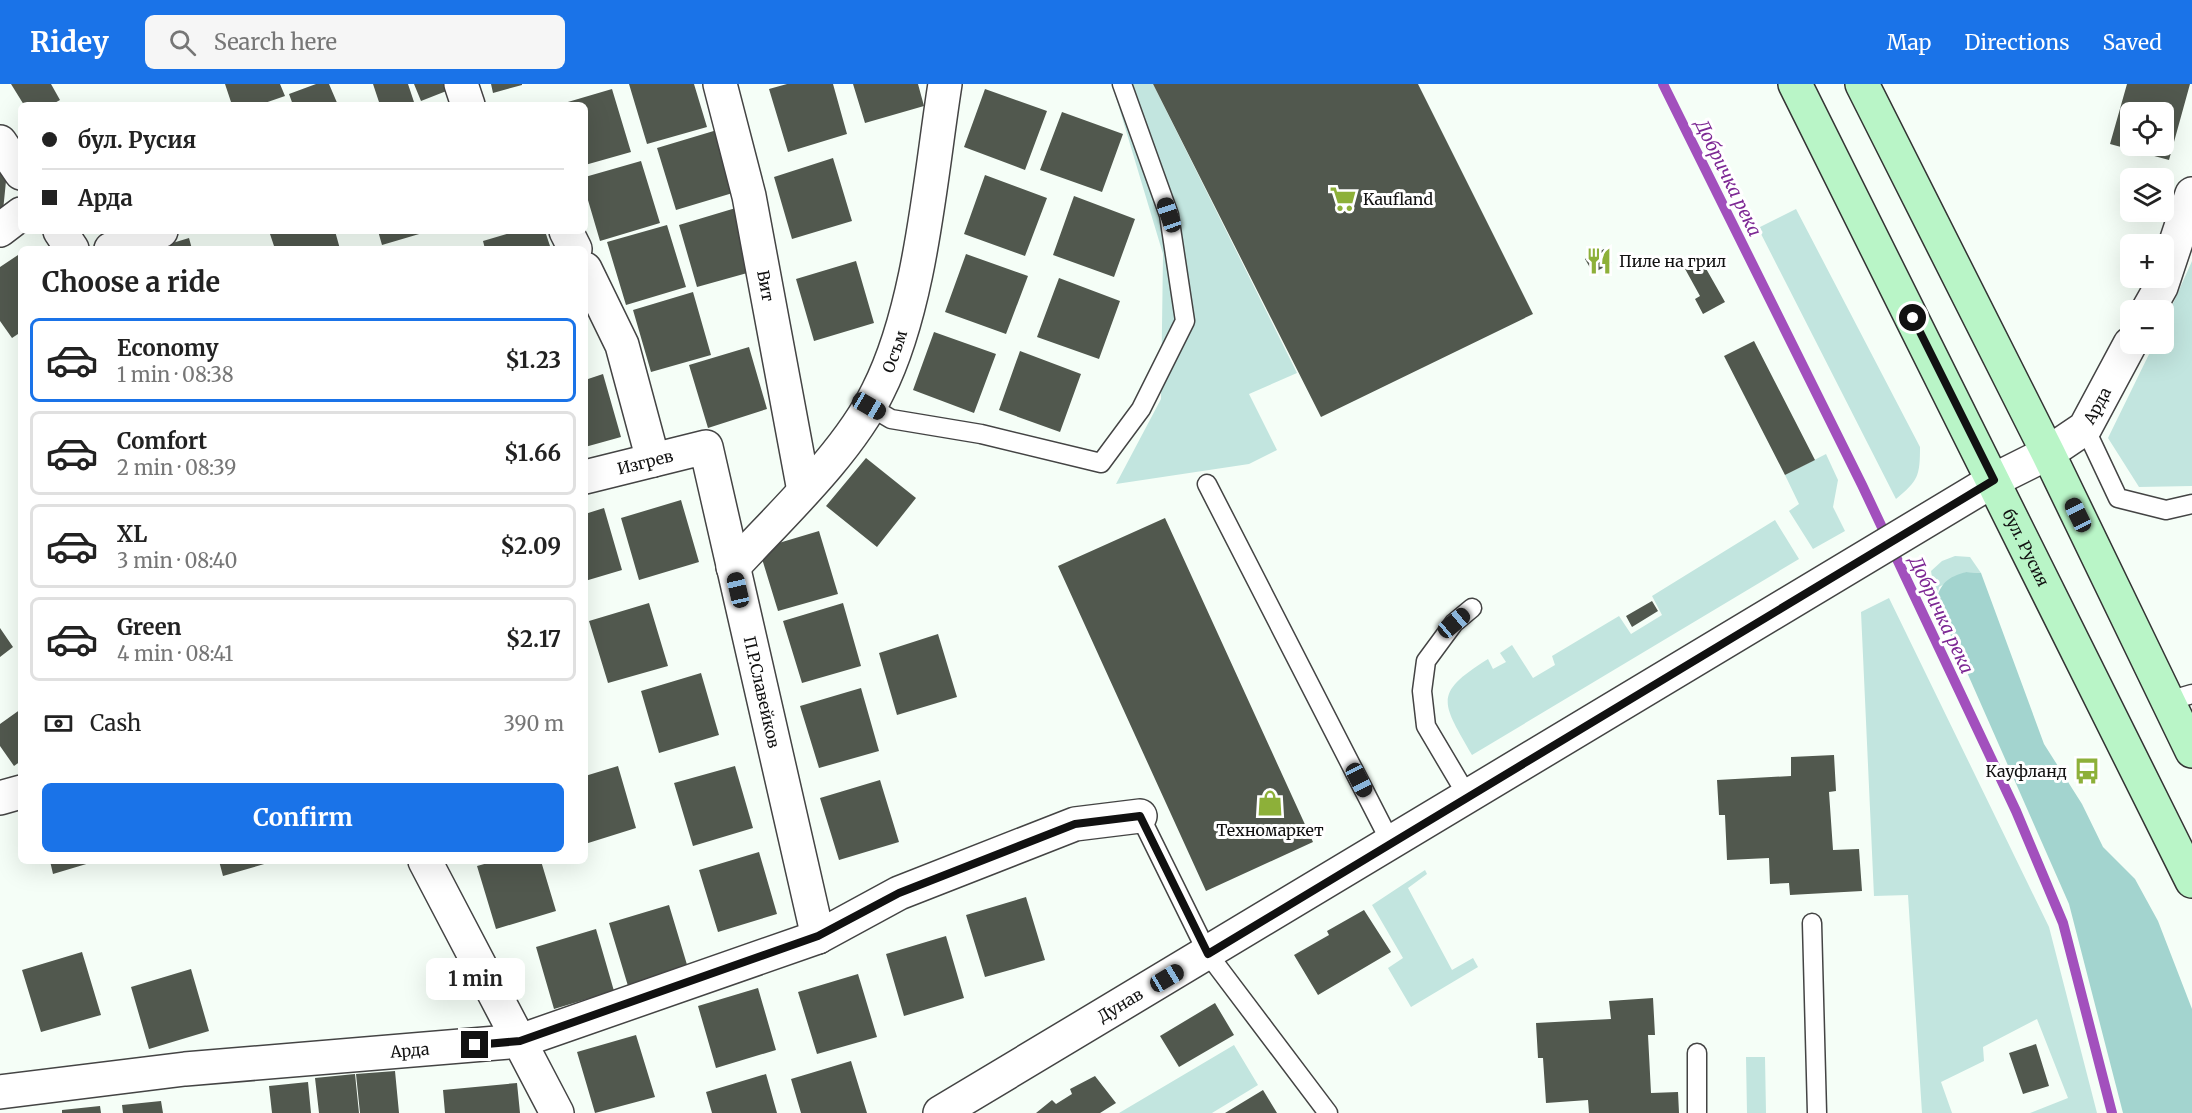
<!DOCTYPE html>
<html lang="en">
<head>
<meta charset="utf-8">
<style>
	:root { --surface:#fff; --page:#f6f6f6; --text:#222; --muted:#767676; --line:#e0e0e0; --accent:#1a73e8 }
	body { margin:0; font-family:Merriweather,serif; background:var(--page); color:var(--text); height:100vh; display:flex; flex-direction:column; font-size:22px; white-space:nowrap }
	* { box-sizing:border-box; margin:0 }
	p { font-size:20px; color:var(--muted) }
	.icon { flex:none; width:33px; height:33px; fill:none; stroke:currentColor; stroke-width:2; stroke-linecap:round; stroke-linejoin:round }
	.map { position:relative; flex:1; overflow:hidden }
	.drawer { position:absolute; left:18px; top:162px; width:570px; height:618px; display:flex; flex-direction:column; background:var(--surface); border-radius:9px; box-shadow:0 6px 24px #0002 }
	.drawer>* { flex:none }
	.hud { position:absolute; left:18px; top:18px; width:570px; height:132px; border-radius:9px; box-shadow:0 6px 24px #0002; display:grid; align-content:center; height:132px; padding:0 24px; background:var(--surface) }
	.controls { position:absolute; left:2120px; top:18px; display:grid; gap:12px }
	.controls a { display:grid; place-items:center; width:54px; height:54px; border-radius:9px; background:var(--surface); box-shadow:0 6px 24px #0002; font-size:30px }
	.end { position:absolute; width:27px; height:27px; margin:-14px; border:8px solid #111; background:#fff; box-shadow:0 0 0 3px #fff }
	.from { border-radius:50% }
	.bubble { position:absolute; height:42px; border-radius:9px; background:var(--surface); box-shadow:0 6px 24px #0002; font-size:20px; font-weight:700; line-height:42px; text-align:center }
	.car { position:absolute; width:18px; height:36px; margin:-18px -9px; border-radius:8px; box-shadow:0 0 4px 2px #0007; background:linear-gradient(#222 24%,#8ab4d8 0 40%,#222 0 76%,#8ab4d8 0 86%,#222 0) }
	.hud b { display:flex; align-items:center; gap:21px; height:57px; font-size:22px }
	.hud b+b { border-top:2px solid var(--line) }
	.hud i { width:15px; height:15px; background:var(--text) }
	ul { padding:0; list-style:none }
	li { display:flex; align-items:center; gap:18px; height:84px; margin:0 12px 9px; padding:0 12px; border:3px solid var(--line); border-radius:9px }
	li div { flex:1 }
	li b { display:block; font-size:22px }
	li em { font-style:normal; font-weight:700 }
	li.on { border-color:var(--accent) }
	li>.icon { width:54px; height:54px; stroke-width:1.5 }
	h2 { padding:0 24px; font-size:27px; line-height:72px }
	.pay { display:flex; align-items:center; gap:15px; height:66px; padding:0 24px; font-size:22px }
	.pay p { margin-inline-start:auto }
	.action { display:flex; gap:12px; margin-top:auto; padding:12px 24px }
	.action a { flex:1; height:69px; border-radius:9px; background:var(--accent); color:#fff; font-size:24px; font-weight:700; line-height:69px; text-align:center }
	header { display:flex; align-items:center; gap:36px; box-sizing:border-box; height:84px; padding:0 30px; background:var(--accent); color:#fff }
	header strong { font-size:28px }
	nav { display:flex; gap:33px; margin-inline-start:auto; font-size:21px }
	.search { width:420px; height:54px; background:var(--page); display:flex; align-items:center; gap:15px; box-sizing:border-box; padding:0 21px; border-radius:9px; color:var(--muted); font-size:22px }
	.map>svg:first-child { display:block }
	.green { fill:#c2e5df }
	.forest { fill:#a3d4cf }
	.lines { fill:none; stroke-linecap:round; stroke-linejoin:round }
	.stream { stroke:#a250bd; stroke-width:10 }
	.building { fill:#51584e; fill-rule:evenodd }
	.lane-casing { stroke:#444; stroke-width:21 }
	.street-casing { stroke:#444; stroke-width:36 }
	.secondary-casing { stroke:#333; stroke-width:36 }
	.lane { stroke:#fff; stroke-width:18 }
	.street { stroke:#fff; stroke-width:33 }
	.secondary { stroke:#b9f5c7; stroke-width:33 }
	.route { stroke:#111; stroke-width:8 }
	.labels { text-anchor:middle; stroke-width:6; stroke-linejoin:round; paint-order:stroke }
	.poi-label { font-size:16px; fill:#111; stroke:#fff; text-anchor:start }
	.street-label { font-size:16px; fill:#111; stroke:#fff }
	.water-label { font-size:18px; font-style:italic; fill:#7d2894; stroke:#fff }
</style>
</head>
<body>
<header>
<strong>Ridey</strong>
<div class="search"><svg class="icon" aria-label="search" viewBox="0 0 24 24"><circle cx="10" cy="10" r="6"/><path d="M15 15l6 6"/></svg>Search here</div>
<nav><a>Map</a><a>Directions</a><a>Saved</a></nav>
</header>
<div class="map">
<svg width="2192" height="1029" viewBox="0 0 2192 1029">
	<rect width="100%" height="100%" fill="#f5fef7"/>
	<path class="green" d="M 1112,0 L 1153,0 L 1297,289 L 1249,310 L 1277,366 L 1249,380 L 1116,400 L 1161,315 L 1163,170 Z
		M 1796,125 L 1920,363 C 1920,392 1918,397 1896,415 L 1758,144 Z
		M 2192,177 L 2192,402 L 2139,403 L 2108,354 L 2154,260 L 2163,260 L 2163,242 Z
		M 1826,370 L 1838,396 L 1833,423 L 1845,447 L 1813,465 L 1789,427 L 1799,420 L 1785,391 Z
		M 1775,436 L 1799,475 L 1472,671 C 1442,618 1432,610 1488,575 L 1493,585 L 1506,578 L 1500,569 L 1512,561 L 1533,594 L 1555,581 L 1552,572 L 1619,532 L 1631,550 L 1662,531 L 1652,512 Z
		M 1955,472 L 1970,473 L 1981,489 L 1966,488 L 1939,503 L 1936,518 L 1931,487 L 1942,477 Z
		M 1889,514 L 2049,843 L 2097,1029 L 2030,1029 L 2068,1014 L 2037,935 L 1983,963 L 1984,977 L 1941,998 L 1952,1029 L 1922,1029 L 1908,811 L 1874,812 L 1861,528 Z
		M 1425,786 L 1427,790 L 1408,804 L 1452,886 L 1473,874 L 1478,883 L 1411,923 L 1388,884 L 1403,874 L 1372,821 Z
		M 1234,961 L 1258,1001 L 1212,1029 L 1119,1029 Z
		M 1746,973 L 1765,973 L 1766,1029 L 1747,1029 Z"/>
	<path class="forest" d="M 1966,488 L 1981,489 L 2044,660 L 2082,720 L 2103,763 L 2135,795 L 2158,837 L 2192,925 L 2192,1029 L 2123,1029 L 2069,820 L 1936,518 C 1940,499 1948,493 1966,488 Z"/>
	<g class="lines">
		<path class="stream" d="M 1663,0 L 1862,401 L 2016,727 L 2063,839 L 2112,1029"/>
	</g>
	<path class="building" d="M 11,0 L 51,0 L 60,16 L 51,21 L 24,21 Z
		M 225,0 L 280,0 L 285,12 L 259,21 L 232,21 Z
		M 316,0 L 329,0 L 338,21 L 293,21 L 289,10 Z
		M 373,0 L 408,0 L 415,21 L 380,21 Z
		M 414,0 L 446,0 L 449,6 L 421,17 Z
		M 491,0 L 522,0 L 522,1 L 493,9 Z
		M 629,0 L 694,0 L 707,43 L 647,60 Z
		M 787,0 L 833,0 L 847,50 L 788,68 L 769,5 Z
		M 853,0 L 918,0 L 924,22 L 865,39 Z
		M 1153,0 L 1418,0 L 1533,230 L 1321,333 Z
		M 2127,0 L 2190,0 L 2169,76 L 2110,60 ZM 2130,28 L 2163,28 L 2163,62 L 2130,62 Z
		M 612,5 L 631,68 L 585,81 L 585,21 L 561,20 Z
		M 985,5 L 1047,27 L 1025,86 L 964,63 Z
		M 1062,28 L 1123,50 L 1102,108 L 1040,86 Z
		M 717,46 L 736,108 L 676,126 L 657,64 Z
		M 833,74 L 852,137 L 792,155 L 774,93 Z
		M 641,77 L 660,139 L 600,157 L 585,106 L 585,93 Z
		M 0,87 L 6,97 L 3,127 L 0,128 Z
		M 985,91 L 1047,114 L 1025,172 L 964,150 Z
		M 1074,112 L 1135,135 L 1114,193 L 1053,171 Z
		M 739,123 L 758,186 L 697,203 L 679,141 Z
		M 667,141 L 686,203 L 626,221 L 607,158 Z
		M 269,147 L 335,147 L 340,165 L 275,165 Z
		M 378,147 L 426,147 L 426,148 L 382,161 Z
		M 517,147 L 545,147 L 551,165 L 485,165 L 483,157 Z
		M 189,154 L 192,165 L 156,165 L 156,164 Z
		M 1604,165 L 1612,179 L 1593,189 L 1585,175 Z
		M 21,169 L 21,248 L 12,254 L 0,237 L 0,183 Z
		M 966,170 L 1028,192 L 1006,250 L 945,228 Z
		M 1700,174 L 1725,218 L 1703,230 L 1695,215 L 1700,212 L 1684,183 Z
		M 856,177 L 874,239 L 814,257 L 796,195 Z
		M 1059,194 L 1120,217 L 1099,275 L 1037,253 Z
		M 693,208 L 711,271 L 651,288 L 633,226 Z
		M 934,248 L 996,270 L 974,329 L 913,306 Z
		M 1754,257 L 1815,376 L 1785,391 L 1724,272 Z
		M 749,263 L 767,325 L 708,344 L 689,281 Z
		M 1020,267 L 1081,290 L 1060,348 L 999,326 Z
		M 603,290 L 621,353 L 585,363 L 585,296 Z
		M 866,374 L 916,414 L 877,463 L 826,422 Z
		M 681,416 L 699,478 L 639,496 L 621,434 Z
		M 604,424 L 622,486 L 585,497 L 585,430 Z
		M 1165,434 L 1313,758 L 1206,807 L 1058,482 Z
		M 819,447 L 838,510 L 778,527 L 759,465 Z
		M 1652,517 L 1658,527 L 1632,543 L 1626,532 Z
		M 649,519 L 668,582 L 608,599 L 589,537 Z
		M 843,519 L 861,582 L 802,599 L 783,537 Z
		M 0,544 L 13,563 L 0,573 Z
		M 938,550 L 957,613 L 897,631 L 879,569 Z
		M 701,589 L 719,651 L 659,669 L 641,607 Z
		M 861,604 L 879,667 L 819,684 L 800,622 Z
		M 21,625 L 21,677 L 14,682 L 0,662 L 0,640 Z
		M 1834,671 L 1836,707 L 1829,708 L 1833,766 L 1859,765 L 1862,807 L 1790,811 L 1789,799 L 1770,800 L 1769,774 L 1727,776 L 1725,731 L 1719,731 L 1717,696 L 1791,692 L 1791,673 Z
		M 618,682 L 636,744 L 585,760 L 585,692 Z
		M 735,682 L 753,744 L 693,762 L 674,699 Z
		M 880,696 L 899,758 L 839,776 L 820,714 Z
		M 759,768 L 777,830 L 718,848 L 699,786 Z
		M 50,777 L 93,777 L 93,778 L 53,790 Z
		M 219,777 L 271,777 L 271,778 L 223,792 Z
		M 495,777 L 541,777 L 556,827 L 496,845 L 477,782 Z
		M 1026,813 L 1045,876 L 985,893 L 966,831 Z
		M 669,821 L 688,884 L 628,902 L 609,839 Z
		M 1364,826 L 1391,868 L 1318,911 L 1294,871 L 1329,851 L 1327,847 Z
		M 596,845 L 614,907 L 554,925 L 536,863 Z
		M 946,852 L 964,914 L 904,932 L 886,870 Z
		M 82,868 L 101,931 L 41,948 L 22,886 Z
		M 191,885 L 209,947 L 149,965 L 131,903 Z
		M 858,890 L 877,953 L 817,970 L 798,908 Z
		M 758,904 L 776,966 L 716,984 L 698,922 Z
		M 1653,914 L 1655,951 L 1648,951 L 1651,1009 L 1678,1008 L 1679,1029 L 1589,1029 L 1588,1016 L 1546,1019 L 1543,974 L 1538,974 L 1536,939 L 1611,935 L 1609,917 Z
		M 1215,919 L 1234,951 L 1179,983 L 1160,952 Z
		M 636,951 L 655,1013 L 595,1029 L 577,968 Z
		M 2036,960 L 2049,1002 L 2023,1010 L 2009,969 Z
		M 851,977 L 867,1029 L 801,1029 L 791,995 Z
		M 395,987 L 399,1029 L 360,1029 L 356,990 Z
		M 355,990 L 359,1029 L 319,1029 L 315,994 Z
		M 766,990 L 777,1029 L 712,1029 L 706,1008 Z
		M 1095,992 L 1116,1019 L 1100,1029 L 1036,1029 L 1052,1016 L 1056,1020 L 1072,1010 L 1070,1005 Z
		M 308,998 L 311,1029 L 272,1029 L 269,1002 Z
		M 517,999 L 520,1029 L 445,1029 L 443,1006 Z
		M 1263,1006 L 1277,1029 L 1225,1029 Z
		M 161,1017 L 163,1029 L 123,1029 L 122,1021 Z
		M 100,1022 L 101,1029 L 62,1029 L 62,1026 Z"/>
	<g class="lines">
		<g class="lane-casing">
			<path id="lane" d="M 869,322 L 891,335 L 981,350 L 1101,379 L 1141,325 L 1185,237 L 1169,131 L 1122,0
				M 2085,344 L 2118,414 L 2166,426 L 2192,420
				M 1207,400 L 1391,759
				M 2168,617 L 2192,610
				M 1468,713 L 1426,642 L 1422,607 L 1426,577 L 1454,539 L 1472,524
				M 1140,732 L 1208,870 L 1328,1029
				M 1812,839 L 1817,1029
				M 1697,969 L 1697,1029"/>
		</g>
		<g class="street-casing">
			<g id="street">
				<path d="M 461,0 L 468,21"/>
				<path id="s1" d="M 720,0 L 749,112 L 804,407"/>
				<path d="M 0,58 L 21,89"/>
				<path d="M 0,146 L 21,130"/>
				<path d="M 60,147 L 72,165"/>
				<path d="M 566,147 L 575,165"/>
				<path d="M 111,165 L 161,147"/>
				<path d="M 585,185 L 622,261 L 653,376"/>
				<path d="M 2148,226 L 2161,203 L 2192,110"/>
				<path id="s2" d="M 585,393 L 706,363 L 818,853"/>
				<path id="s3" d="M 733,483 C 780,432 848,369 878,307 C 921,222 930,95 945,0"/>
				<path d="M 0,714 L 21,708"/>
				<path d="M 425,777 L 557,1029"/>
				<path id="s4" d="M 0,1008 L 185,985 L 520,957 L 818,853 L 899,809 L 1075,740 L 1140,732"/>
				<path id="s5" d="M 940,1029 L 1994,396 L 2048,369 L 2085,344 L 2130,260"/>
			</g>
		</g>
		<g class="secondary-casing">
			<g id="secondary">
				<path id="s6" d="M 1795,0 L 2192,797"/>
				<path d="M 1862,0 L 2048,369 L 2192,667"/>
			</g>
		</g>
		<use href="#lane" class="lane"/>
		<use href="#street" class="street"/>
		<use href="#secondary" class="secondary"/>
	</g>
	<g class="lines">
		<path class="route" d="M 475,961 L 520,957 L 818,852 L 899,809 L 1075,740 L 1140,732 L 1208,870 L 1994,396 L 1913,234"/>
	</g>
	<defs>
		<g id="supermarket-bare" transform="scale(2.07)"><path d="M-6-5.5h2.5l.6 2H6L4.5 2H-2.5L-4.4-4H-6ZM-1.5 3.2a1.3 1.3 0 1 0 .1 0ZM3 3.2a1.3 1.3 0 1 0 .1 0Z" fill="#8db039" stroke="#fff" stroke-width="2.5" paint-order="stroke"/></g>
		<g id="restaurant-bare" transform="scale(2.07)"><path d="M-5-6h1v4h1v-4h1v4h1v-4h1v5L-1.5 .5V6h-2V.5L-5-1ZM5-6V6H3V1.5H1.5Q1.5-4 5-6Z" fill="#8db039" stroke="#fff" stroke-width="2.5" paint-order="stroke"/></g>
		<g id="bus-bare" transform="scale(2.07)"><path d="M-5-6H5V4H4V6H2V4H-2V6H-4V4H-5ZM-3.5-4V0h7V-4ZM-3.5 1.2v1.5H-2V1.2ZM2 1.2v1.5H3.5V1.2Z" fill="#8db039" stroke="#fff" stroke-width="2.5" paint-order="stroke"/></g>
		<g id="shop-bare" transform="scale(2.07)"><path d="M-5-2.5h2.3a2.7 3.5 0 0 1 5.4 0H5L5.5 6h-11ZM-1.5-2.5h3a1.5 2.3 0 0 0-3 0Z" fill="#8db039" stroke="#fff" stroke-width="2.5" paint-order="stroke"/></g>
	</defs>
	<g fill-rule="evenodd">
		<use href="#supermarket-bare" x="1343" y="115"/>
		<use href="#restaurant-bare" x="1599" y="177"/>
		<use href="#bus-bare" x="2087" y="687"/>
		<use href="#shop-bare" x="1270" y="719"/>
	</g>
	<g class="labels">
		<g class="poi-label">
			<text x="1363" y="121">Kaufland</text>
			<text x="1619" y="183">Пиле на грил</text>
			<text x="2067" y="693" text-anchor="end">Кауфланд</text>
			<text x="1270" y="752" text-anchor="middle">Техномаркет</text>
		</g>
		<g class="street-label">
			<text dy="6" stroke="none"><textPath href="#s1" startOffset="207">Вит</textPath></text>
			<text dy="6" stroke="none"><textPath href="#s3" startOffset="272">Осъм</textPath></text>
			<text dy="6" stroke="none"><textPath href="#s5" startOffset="1360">Арда</textPath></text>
			<text dy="6" stroke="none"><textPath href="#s2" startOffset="62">Изгрев</textPath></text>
			<text dy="6" stroke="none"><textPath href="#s6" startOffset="518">бул. Русия</textPath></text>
			<text dy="6" stroke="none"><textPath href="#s2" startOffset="376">П.Р.Славейков</textPath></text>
			<text dy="6" stroke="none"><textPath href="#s5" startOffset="210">Дунав</textPath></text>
			<text dy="6" stroke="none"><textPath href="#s4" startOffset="412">Арда</textPath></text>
		</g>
		<g class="water-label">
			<text transform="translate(1728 94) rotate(64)" y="6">Добричка река</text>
			<text transform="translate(1941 531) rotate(65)" y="6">Добричка река</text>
		</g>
	</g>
</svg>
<div class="controls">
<a><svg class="icon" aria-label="locate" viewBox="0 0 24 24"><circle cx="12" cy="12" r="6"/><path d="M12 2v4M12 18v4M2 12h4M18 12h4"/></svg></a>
<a><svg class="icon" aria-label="layers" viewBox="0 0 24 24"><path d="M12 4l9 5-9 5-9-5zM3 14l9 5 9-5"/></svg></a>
<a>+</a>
<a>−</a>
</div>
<i class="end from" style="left:1913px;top:234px"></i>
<i class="end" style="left:475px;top:961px"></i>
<div class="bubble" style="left:426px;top:874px;width:99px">1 min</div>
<i class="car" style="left:1169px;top:131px;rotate:341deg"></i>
<i class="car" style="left:869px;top:322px;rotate:120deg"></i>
<i class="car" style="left:2078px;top:431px;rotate:334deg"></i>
<i class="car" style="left:738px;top:506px;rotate:347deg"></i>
<i class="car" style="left:1454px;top:539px;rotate:50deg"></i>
<i class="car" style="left:1359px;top:696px;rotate:153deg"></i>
<i class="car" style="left:1167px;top:894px;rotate:59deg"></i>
<div class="hud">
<b><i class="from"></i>бул. Русия</b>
<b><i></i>Арда</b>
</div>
<section class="drawer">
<h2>Choose a ride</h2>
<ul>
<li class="on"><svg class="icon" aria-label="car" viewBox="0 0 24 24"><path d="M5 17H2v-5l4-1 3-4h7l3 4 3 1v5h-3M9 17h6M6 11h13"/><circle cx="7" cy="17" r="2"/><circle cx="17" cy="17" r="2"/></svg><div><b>Economy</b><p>1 min · 08:38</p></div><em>$1.23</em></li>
<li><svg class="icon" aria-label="car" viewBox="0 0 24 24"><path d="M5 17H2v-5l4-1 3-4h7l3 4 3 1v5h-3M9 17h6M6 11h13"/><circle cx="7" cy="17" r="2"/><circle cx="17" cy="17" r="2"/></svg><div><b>Comfort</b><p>2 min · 08:39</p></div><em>$1.66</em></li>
<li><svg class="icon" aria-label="car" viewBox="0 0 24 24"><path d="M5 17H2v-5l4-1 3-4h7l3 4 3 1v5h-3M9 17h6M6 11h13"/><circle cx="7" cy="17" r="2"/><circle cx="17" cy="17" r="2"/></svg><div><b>XL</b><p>3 min · 08:40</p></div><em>$2.09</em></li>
<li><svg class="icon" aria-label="car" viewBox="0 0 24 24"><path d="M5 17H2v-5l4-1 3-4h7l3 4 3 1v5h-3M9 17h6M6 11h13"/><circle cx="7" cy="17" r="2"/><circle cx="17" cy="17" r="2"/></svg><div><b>Green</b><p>4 min · 08:41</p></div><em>$2.17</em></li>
</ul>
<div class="pay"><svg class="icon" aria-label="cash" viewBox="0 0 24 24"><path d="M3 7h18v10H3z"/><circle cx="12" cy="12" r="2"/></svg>Cash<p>390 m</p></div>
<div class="action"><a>Confirm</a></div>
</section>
</div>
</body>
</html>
